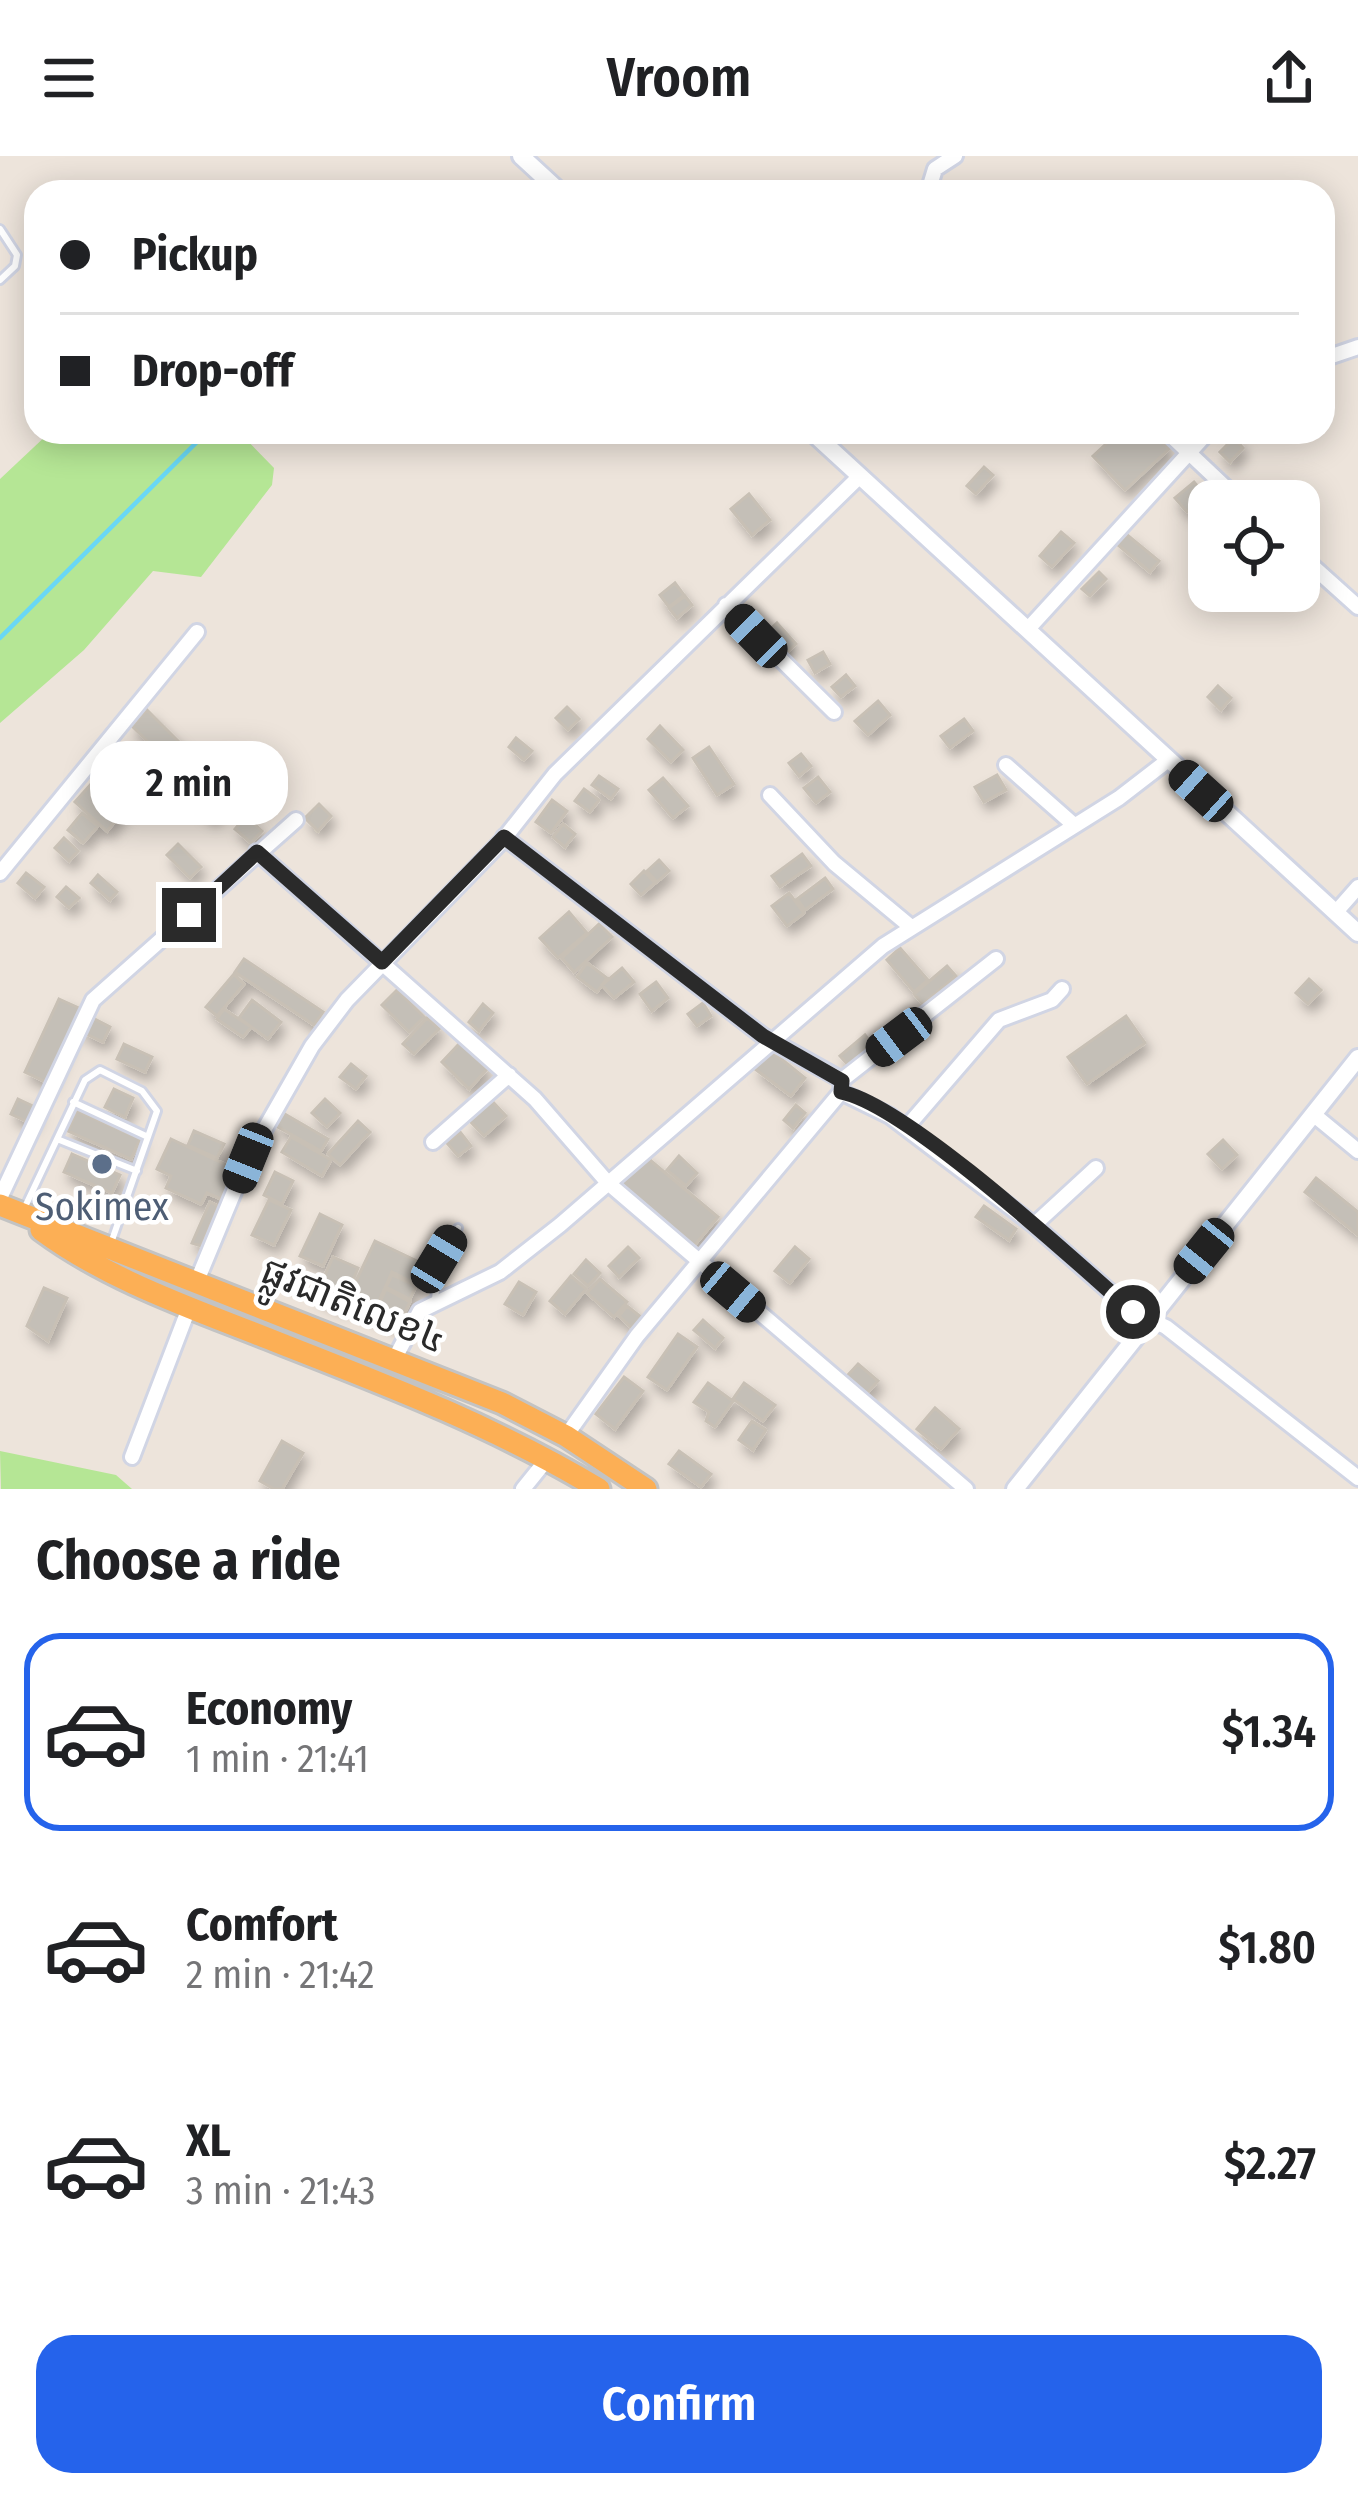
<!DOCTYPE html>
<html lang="en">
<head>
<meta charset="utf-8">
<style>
	:root { --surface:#fff; --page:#f2f2f2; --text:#202124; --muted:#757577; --line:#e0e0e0; --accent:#2563eb }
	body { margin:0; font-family:"Fira Sans Condensed","Noto Sans Khmer",sans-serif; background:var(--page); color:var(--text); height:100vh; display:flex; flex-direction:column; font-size:45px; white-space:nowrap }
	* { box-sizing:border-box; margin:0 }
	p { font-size:39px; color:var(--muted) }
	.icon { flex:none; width:66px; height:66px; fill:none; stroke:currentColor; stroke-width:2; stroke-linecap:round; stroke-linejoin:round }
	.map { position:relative; height:1333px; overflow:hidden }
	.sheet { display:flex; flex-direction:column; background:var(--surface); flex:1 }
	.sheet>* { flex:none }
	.top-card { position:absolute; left:24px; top:24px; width:1311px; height:264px; border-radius:36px; box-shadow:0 6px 30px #0003; display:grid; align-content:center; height:264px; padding:0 36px; background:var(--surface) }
	.fabs { position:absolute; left:1188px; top:324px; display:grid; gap:24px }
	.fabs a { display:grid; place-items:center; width:132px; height:132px; border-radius:24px; background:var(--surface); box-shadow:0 6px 30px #0003; font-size:60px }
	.end { position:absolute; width:54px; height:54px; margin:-27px; border:15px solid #2a2a2a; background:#fff; box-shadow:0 0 0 6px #fff }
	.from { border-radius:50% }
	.bubble { position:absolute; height:84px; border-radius:36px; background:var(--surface); box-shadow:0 6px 30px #0003; font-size:39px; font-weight:600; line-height:84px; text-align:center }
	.car { position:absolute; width:36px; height:72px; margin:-36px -18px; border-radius:15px; box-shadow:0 0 9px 3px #0007; background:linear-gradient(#222 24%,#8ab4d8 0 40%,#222 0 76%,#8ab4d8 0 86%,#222 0) }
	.top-card b { display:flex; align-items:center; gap:42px; height:114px; font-size:45px }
	.top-card b+b { border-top:3px solid var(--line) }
	.top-card i { width:30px; height:30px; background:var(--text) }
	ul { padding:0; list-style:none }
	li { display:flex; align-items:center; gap:36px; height:198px; margin:0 24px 18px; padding:0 12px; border:6px solid transparent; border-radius:36px }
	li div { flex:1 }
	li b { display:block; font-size:45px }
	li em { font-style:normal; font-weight:600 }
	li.selected { border-color:var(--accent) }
	li>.icon { width:108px; height:108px; stroke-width:1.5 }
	h2 { padding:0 36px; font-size:54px; line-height:144px }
	.cta { display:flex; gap:24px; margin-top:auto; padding:24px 36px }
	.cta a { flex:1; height:138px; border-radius:36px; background:var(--accent); color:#fff; font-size:48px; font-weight:600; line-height:138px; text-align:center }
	header { display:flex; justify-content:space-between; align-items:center; height:156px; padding:0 36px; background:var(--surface); font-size:54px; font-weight:600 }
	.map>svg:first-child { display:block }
	.green { fill:#b5e695 }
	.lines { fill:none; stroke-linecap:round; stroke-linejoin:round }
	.stream { stroke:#69d7f5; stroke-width:4.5 }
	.building { fill:#c4bfb7; stroke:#c8c0b5; stroke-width:3; filter:url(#shadow) }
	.service-casing { stroke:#d1d5e4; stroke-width:12 }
	.minor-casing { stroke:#d1d5e4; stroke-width:20 }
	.tertiary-casing { stroke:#d1d5e4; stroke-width:22 }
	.trunk-casing { stroke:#c3c3c3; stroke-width:27 }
	.service { stroke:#fff; stroke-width:6 }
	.minor { stroke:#fff; stroke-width:14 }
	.tertiary { stroke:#fff; stroke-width:16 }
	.trunk { stroke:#fcaf55; stroke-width:21 }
	.route { stroke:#2a2a2a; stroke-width:15 }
	.service-dot { fill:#5c6f8a; stroke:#fff; stroke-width:4.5 }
	.labels { text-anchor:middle; stroke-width:9; stroke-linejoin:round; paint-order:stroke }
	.service-label { font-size:39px; fill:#4e5e75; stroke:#fff }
	.street-label { font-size:39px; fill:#2a2a2a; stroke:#fff }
</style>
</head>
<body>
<header><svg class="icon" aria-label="menu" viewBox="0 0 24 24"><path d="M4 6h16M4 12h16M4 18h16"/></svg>Vroom<svg class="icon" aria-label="share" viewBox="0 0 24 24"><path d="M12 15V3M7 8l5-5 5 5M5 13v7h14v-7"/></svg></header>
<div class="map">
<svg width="1358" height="1333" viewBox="0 0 1358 1333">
	<defs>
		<filter id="shadow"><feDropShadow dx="4.5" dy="8" stdDeviation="6" flood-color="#0004"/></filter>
	</defs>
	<rect width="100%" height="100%" fill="#ede4db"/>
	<path class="green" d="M 50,276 L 239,276 L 274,312 L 272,329 L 201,421 L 153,415 L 84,494 L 0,567 L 0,323 Z
		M 0,1295 L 116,1319 L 132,1333 L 1,1333 Z"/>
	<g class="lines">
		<path class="stream" d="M 0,482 L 207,276"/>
	</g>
	<path class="building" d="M 1119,276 L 1153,276 L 1169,293 L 1125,334 L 1093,300 Z
		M 1234,282 L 1243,292 L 1230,306 L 1220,296 Z
		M 984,311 L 993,319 L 976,338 L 967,330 Z
		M 1194,326 L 1206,340 L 1187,356 L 1175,342 Z
		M 749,338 L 770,364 L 752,379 L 731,353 Z
		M 1061,376 L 1074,387 L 1052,411 L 1040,400 Z
		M 1126,378 L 1159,405 L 1150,416 L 1117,388 Z
		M 1099,416 L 1106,423 L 1090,440 L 1082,433 Z
		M 675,427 L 684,439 L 669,451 L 660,439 Z
		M 685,440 L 692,449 L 677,462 L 669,452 Z
		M 777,467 L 796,488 L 784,499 L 765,478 Z
		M 823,496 L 830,508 L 815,517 L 808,504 Z
		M 846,519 L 855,530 L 841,541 L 832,531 Z
		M 1218,530 L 1231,542 L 1221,554 L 1208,541 Z
		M 878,545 L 890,559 L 868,579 L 855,565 Z
		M 567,551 L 579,563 L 568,574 L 556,562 Z
		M 147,554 L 187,594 L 171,609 L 132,570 Z
		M 964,563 L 973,575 L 950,592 L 941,580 Z
		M 660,570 L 683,594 L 671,606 L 648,583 Z
		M 516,582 L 532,595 L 524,604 L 509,591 Z
		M 225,587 L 237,599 L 211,624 L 199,611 Z
		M 709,591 L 734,628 L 717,639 L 693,602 Z
		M 801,598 L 811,610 L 799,620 L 789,607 Z
		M 997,619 L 1006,634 L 984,646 L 975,631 Z
		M 599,620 L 618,633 L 611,643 L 592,629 Z
		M 818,621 L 830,636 L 816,647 L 804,632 Z
		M 663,622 L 688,650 L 673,662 L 649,634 Z
		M 111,627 L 126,639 L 117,649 L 103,637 Z
		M 91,628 L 123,656 L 107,675 L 75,646 Z
		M 584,633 L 599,644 L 590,656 L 575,645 Z
		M 209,640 L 221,650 L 212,662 L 200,652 Z
		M 552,644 L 567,655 L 551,677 L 536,666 Z
		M 319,648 L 331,660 L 318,675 L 305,662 Z
		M 82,657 L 98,670 L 83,687 L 68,674 Z
		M 246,660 L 262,675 L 251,687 L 235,673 Z
		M 563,668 L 575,678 L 565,691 L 553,681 Z
		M 64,682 L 78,695 L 69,705 L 55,692 Z
		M 178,688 L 201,711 L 190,722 L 167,699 Z
		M 802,698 L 811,710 L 780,731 L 772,720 Z
		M 659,704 L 669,715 L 657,726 L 647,715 Z
		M 644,715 L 655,727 L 641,739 L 631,728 Z
		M 26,717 L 44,731 L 35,742 L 18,727 Z
		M 98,719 L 117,736 L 110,744 L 91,727 Z
		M 825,722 L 833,733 L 805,754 L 797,743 Z
		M 66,731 L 79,742 L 69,752 L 57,741 Z
		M 789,737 L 804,757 L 787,770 L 772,750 Z
		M 569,756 L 587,777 L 558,802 L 540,782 Z
		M 599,768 L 612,781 L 574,816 L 562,802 Z
		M 900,792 L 928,824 L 914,836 L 887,804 Z
		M 244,803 L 323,856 L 314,869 L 235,816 Z
		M 587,807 L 607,822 L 597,836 L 577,821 Z
		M 947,810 L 956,820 L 923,848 L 914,838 Z
		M 622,812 L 634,826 L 614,842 L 602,829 Z
		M 234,818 L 244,828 L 217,860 L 206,851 Z
		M 1309,823 L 1321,834 L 1308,848 L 1296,837 Z
		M 656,826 L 668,842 L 652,855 L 640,838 Z
		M 397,834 L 424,861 L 409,876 L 382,849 Z
		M 59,843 L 81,853 L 48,927 L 25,916 Z
		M 252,844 L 281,866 L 268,883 L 239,862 Z
		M 703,847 L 711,860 L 697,870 L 688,858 Z
		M 483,848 L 493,857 L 479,875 L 469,866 Z
		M 224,853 L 251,871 L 243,881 L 217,863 Z
		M 89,860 L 110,871 L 103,886 L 82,876 Z
		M 1126,860 L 1145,887 L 1087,928 L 1068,901 Z
		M 427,862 L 439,873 L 414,898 L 403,888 Z
		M 865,879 L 872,888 L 848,909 L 840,900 Z
		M 460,887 L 487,913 L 469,933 L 442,906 Z
		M 124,888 L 152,901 L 145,916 L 117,903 Z
		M 770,894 L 805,922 L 791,940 L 755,913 Z
		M 351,908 L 366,920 L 356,933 L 340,921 Z
		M 114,933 L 133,942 L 125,961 L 105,951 Z
		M 18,943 L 37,952 L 30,967 L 11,958 Z
		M 325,943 L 340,957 L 327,971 L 312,957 Z
		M 492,945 L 506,960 L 484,980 L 470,965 Z
		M 796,949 L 805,957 L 793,972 L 784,964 Z
		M 77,955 L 140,983 L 131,1003 L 68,975 Z
		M 283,957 L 328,983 L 321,995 L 276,970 Z
		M 358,965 L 370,976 L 340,1009 L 328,998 Z
		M 194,975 L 224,988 L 217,1002 L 188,989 Z
		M 460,976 L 471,990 L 458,1000 L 447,987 Z
		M 291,981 L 331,1004 L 322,1020 L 282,996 Z
		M 171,983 L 235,1013 L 221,1043 L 207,1037 L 201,1048 L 166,1032 L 171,1020 L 157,1013 Z
		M 1223,984 L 1237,999 L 1222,1013 L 1208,998 Z
		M 72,998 L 120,1019 L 112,1037 L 64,1016 Z
		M 644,999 L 718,1061 L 693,1091 L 619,1028 Z
		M 679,1000 L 697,1017 L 686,1030 L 667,1014 Z
		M 275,1016 L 293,1025 L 282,1048 L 264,1039 Z
		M 1316,1022 L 1358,1056 L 1358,1079 L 1305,1036 Z
		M 269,1044 L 291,1054 L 274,1089 L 252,1079 Z
		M 210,1046 L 218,1050 L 201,1090 L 192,1087 Z
		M 984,1050 L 1016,1073 L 1009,1084 L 976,1061 Z
		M 320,1058 L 342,1069 L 323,1110 L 300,1100 Z
		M 375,1085 L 421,1107 L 412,1126 L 392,1116 L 373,1158 L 346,1146 Z
		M 628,1091 L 639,1102 L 619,1121 L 609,1110 Z
		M 795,1091 L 809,1103 L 790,1127 L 775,1115 Z
		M 333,1101 L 358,1112 L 342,1150 L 316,1139 Z
		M 586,1104 L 600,1117 L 588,1130 L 574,1118 Z
		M 392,1119 L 416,1130 L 410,1143 L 386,1131 Z
		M 571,1120 L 586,1133 L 565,1158 L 550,1145 Z
		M 600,1123 L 627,1146 L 614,1161 L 587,1137 Z
		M 519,1126 L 536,1136 L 523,1159 L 505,1148 Z
		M 44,1132 L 67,1142 L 48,1185 L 27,1170 Z
		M 386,1133 L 410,1146 L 398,1170 L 374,1158 Z
		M 627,1150 L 641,1161 L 632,1172 L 619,1160 Z
		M 703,1164 L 723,1182 L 715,1192 L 694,1174 Z
		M 678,1178 L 697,1191 L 667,1234 L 648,1221 Z
		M 858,1208 L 878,1225 L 866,1238 L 846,1221 Z
		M 624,1221 L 643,1235 L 615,1273 L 596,1258 Z
		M 708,1227 L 733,1245 L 715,1271 L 706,1265 L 709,1256 L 694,1246 Z
		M 744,1227 L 775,1249 L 763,1265 L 733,1243 Z
		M 935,1252 L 959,1273 L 941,1293 L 917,1273 Z
		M 752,1265 L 766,1274 L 753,1294 L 739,1284 Z
		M 282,1285 L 303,1297 L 282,1333 L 274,1333 L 260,1325 Z
		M 679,1295 L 711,1318 L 701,1331 L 669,1308 Z"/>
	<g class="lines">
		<g class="service-casing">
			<path id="service" d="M 0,73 L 17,99 L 15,110 L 0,124
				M 73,946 L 148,981
				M 57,983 L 137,1015
				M 23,1055 L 85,924 L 100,914 L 142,935 L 157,955 L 111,1087
				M 435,1144 L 439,1103 L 458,1072"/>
		</g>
		<g class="minor-casing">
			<path id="minor" d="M 928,36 L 935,13 L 955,0
				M 1323,203 L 1358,191
				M 1167,276 L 1240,345
				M 1299,398 L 1358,451
				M 726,449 L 834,556
				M 1028,473 L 1208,276
				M 1006,609 L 1074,669
				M 770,639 L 834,707 L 911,771
				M 504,681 L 763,880 L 842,924 L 841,936 L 890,960 L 1034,1069 L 1133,1156 L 1166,1171 L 1358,1322
				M 257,696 L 535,943 L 608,1027 L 966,1333
				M 0,717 L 197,476
				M 1336,756 L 1358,731
				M 842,924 L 996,803
				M 1313,958 L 1358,995
				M 906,972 L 999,864 L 1052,844 L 1062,833
				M 433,986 L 509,919
				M 0,1042 L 93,844 L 296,664
				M 1034,1069 L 1096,1012
				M 197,1125 L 248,1002 L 312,890 L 347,844 L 502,685 L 555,618 L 860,320
				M 395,1202 L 420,1155 L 500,1116 L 560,1069 L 883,790 L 1119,642 L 1167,605
				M 566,1280 L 637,1180 L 841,936
				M 132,1301 L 189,1152
				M 523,1333 L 548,1302"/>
		</g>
		<g class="tertiary-casing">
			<path id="tertiary" d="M 521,0 L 560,36
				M 812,276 L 1358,777
				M 1015,1333 L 1358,902"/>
		</g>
		<g class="trunk-casing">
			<path id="trunk" d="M 0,1049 L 502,1247 L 566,1280 L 646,1333
				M 41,1074 C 107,1123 188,1151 264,1181 C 379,1226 493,1269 599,1333"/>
		</g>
		<use href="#service" class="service"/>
		<use href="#minor" class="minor"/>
		<use href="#tertiary" class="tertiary"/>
		<use href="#trunk" class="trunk"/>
	</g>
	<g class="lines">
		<path class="route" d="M 189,759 L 257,696 L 382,806 L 504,681 L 763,880 L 842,925 L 841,936 C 907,949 1076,1106 1133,1156"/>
	</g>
	<circle class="service-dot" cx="102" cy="1008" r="12"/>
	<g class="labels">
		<g class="service-label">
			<text x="102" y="1064">Sokimex</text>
		</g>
		<g class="street-label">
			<text transform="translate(354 1148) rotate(22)" y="14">ផ្លូវជាតិលេខ៤</text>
		</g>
	</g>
</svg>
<div class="fabs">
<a><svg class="icon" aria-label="locate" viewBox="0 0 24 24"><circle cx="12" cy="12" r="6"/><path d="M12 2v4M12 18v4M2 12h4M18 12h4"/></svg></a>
</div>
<i class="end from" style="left:1133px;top:1156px"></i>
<i class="end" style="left:189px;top:759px"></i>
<div class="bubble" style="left:90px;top:585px;width:198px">2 min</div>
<i class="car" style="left:756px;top:480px;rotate:316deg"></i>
<i class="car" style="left:1201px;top:635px;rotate:312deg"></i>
<i class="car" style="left:899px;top:881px;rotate:233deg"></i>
<i class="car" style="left:248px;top:1002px;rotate:202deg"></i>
<i class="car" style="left:1204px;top:1095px;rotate:219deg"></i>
<i class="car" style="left:439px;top:1103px;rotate:31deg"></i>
<i class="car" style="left:733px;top:1136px;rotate:130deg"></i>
<div class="top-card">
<b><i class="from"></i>Pickup</b>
<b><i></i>Drop-off</b>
</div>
</div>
<section class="sheet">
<h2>Choose a ride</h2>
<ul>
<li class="selected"><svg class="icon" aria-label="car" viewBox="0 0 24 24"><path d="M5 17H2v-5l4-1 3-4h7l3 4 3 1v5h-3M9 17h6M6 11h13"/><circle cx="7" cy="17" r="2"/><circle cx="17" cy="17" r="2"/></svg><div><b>Economy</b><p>1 min · 21:41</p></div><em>$1.34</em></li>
<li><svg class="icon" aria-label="car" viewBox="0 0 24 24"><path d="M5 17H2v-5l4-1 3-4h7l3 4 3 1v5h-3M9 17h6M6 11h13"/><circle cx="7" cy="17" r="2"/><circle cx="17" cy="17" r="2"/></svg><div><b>Comfort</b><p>2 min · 21:42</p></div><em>$1.80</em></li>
<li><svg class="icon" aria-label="car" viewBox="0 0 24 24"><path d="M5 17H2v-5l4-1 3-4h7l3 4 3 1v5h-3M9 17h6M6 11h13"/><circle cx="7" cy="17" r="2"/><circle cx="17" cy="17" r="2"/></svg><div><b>XL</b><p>3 min · 21:43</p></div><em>$2.27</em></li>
</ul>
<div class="cta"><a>Confirm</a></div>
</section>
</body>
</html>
